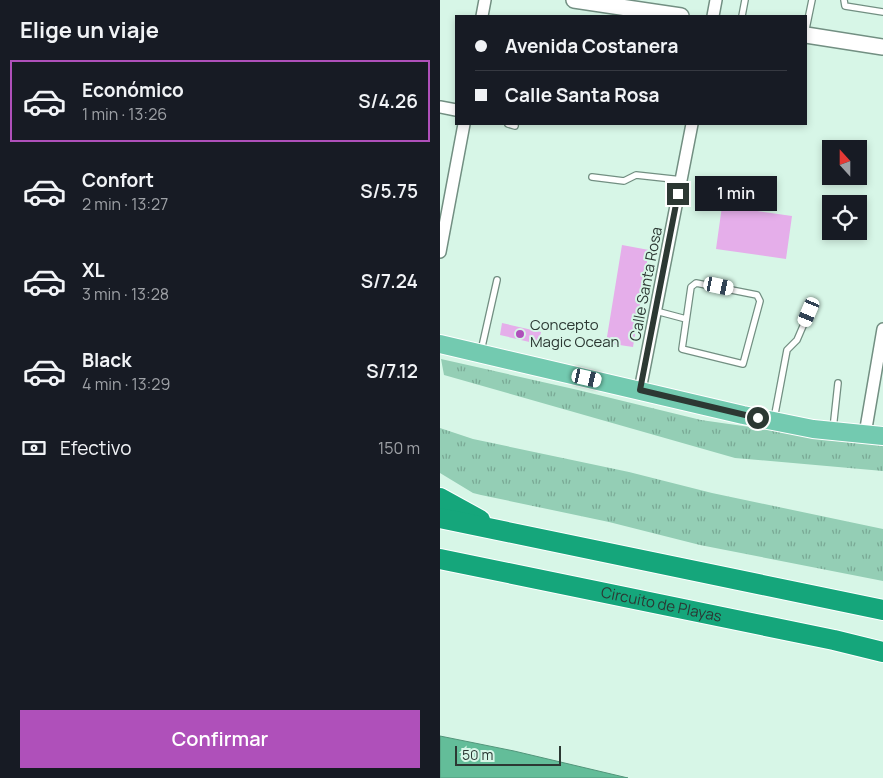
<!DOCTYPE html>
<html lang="es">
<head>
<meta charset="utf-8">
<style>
	:root { --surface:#171b24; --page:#242831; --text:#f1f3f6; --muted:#9ea1a6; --line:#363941; --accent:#af50ba }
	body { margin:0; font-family:Manrope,sans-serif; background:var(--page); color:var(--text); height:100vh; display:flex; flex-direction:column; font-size:19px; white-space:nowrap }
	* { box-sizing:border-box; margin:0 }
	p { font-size:16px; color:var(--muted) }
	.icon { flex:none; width:28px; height:28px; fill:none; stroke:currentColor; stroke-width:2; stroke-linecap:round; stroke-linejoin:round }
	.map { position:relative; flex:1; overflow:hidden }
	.side { display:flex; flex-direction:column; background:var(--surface); width:440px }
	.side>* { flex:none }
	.banner { position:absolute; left:15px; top:15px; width:352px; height:110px; border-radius:0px; box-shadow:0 2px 8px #0003; display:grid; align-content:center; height:110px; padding:0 20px; background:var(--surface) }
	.needle { width:32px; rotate:339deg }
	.controls { position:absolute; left:382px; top:140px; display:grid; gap:10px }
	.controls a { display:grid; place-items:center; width:45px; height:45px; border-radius:0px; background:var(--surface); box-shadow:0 2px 8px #0003; font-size:25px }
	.scale { position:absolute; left:15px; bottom:12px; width:106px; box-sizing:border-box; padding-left:5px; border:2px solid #2c3833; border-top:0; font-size:14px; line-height:18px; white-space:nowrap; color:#2c3833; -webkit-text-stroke:4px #d7f6e7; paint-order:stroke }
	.end { position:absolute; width:22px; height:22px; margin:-11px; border:6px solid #2c3833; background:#fff; box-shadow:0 0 0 2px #fff }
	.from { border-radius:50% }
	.bubble { position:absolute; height:35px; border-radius:0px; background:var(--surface); box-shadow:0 2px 8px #0003; font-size:16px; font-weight:600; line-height:35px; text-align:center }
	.car { position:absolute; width:15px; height:30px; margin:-15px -8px; border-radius:6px; box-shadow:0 0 4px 1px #0007; background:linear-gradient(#fff 24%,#345 0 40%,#fff 0 76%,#345 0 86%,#fff 0) }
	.banner b { display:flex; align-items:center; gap:18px; height:48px; font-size:19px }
	.banner b+b { border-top:1px solid var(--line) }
	.banner i { width:12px; height:12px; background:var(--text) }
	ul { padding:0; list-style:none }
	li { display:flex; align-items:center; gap:15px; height:82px; margin:0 10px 8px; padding:0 10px; border:2px solid transparent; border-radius:0px }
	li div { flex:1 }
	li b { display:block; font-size:19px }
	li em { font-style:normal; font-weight:600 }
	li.selected { border-color:var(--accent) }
	li>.icon { width:45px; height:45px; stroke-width:1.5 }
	h2 { padding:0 20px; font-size:22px; line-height:60px }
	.pay { display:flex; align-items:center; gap:12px; height:55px; padding:0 20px; font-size:19px }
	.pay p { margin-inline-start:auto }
	.button { display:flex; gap:10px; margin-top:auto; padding:10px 20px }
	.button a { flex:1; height:58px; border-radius:0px; background:var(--accent); color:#fff; font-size:20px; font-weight:600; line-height:58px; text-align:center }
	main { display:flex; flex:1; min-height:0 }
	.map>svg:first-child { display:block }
	.grass { fill:url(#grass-tufts) }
	.water { fill:#63bd99; stroke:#52957a }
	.building { fill:#e5aeea }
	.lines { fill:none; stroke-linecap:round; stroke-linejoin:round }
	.lane-casing { stroke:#728f82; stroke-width:8 }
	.street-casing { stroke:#728f82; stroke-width:14 }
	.secondary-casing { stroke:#728f82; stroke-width:18 }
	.primary-casing { stroke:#fff; stroke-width:20 }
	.highway-casing { stroke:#fff; stroke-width:22 }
	.lane { stroke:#fff; stroke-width:5.5 }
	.street { stroke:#fff; stroke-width:11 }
	.secondary { stroke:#fff; stroke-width:15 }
	.primary { stroke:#73cab0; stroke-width:18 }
	.highway { stroke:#15a67b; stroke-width:20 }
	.route { stroke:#2c3833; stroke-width:6 }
	.poi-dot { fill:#af50ba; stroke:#d7f6e7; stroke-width:2 }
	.labels { text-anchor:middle; stroke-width:4; stroke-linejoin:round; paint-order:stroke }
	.street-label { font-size:15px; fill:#2c3833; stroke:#d7f6e7 }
	.poi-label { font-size:15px; fill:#2c3833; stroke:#d7f6e7; text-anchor:start }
</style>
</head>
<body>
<main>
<section class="side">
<h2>Elige un viaje</h2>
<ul>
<li class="selected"><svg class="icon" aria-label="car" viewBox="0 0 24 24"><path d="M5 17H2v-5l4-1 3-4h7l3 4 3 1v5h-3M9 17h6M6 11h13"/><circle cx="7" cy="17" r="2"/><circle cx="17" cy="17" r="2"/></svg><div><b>Económico</b><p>1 min · 13:26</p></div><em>S/4.26</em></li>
<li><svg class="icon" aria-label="car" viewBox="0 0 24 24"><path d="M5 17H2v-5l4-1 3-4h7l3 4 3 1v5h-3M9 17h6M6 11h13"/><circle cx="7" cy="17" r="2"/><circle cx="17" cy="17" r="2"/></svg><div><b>Confort</b><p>2 min · 13:27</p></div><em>S/5.75</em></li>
<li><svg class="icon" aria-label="car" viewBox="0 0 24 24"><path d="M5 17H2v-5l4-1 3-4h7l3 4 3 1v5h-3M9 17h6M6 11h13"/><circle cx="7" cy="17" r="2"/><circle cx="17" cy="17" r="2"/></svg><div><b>XL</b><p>3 min · 13:28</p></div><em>S/7.24</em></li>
<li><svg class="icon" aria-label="car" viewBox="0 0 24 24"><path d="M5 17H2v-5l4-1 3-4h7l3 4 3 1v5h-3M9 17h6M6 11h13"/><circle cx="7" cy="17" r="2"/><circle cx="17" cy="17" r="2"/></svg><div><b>Black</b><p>4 min · 13:29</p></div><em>S/7.12</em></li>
</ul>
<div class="pay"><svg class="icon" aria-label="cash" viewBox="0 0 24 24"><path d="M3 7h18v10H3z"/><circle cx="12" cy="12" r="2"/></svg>Efectivo<p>150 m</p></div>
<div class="button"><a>Confirmar</a></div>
</section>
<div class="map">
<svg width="443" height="778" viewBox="0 0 443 778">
	<defs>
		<pattern id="grass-tufts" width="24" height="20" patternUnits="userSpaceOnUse" patternTransform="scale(1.25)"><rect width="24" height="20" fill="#94ceb5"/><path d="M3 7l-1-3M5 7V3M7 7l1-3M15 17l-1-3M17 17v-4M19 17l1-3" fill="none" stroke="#79a894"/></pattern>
	</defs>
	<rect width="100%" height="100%" fill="#d7f6e7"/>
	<path class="grass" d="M 1,359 L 138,390 L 261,420 L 443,446 L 443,471 L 295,458 L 4,375 Z
		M 0,428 L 33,439 L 189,472 L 272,493 L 443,529 L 443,581 L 260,545 L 169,522 L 41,495 L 33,493 L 0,473 Z"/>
	<path class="water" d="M 0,736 L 74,751 L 188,778 L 0,778 Z"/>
	<path class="building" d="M 282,206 L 352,216 L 346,259 L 276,249 Z
		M 182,245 L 209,250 L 193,347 L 166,343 Z
		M 62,323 L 101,332 L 98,344 L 60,335 Z"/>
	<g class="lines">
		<g class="lane-casing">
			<path id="lane" d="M 404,0 L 405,6 L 443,12
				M 302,16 L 305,0
				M 366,29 L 372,0
				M 68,124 L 75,126
				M 152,177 L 184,181 L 196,175 L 242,180
				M 256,283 L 317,295 L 320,301 L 303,364 L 242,349 L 251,287 Z
				M 216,311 L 246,319
				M 41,351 L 57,280
				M 334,419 L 347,350 L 357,340 L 369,312
				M 393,429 L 398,383"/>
		</g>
		<g class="street-casing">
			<path id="street" d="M 42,16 L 45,0
				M 273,16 L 276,0
				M 0,107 L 16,110
				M 0,252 L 24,124
				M 200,390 L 252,124
				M 425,434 L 443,329"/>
		</g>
		<g class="secondary-casing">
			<path id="secondary" d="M 134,0 L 241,16
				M 366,35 L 443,47"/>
		</g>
		<g class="primary-casing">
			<path id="primary" d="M 0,344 L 303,415 L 373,429 L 443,436"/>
		</g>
		<g class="highway-casing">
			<g id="highway">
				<path d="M 0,498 L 40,520"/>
				<path d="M 0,518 L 443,610"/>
				<path id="s1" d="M 0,559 L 394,640 L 443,652"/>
			</g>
		</g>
		<use href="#lane" class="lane"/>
		<use href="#street" class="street"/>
		<use href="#secondary" class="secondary"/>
		<use href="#primary" class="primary"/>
		<use href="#highway" class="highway"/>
	</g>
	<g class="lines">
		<path class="route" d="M 238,194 L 200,390 L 318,418"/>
	</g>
	<circle class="poi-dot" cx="80" cy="334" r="5"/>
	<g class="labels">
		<g class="street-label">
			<text transform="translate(206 284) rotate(-79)" y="5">Calle Santa Rosa</text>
			<text dy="5" stroke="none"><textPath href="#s1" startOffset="226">Circuito de Playas</textPath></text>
		</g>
		<g class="poi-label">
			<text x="90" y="330">Concepto<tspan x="90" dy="17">Magic Ocean</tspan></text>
		</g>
	</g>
</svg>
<div class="controls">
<a><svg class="needle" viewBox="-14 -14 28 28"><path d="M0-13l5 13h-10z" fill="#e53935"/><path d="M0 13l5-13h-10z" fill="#9ea1a6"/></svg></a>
<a><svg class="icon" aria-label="locate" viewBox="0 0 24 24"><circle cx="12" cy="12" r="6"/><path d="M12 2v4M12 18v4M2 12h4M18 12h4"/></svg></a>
</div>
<div class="scale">50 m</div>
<i class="end from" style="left:318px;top:418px"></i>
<i class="end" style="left:238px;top:194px"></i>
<div class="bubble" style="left:255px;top:176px;width:82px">1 min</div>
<i class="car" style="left:279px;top:286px;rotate:102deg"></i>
<i class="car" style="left:369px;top:312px;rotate:203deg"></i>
<i class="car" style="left:147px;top:378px;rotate:103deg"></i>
<div class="banner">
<b><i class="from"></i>Avenida Costanera</b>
<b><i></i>Calle Santa Rosa</b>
</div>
</div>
</main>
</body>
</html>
